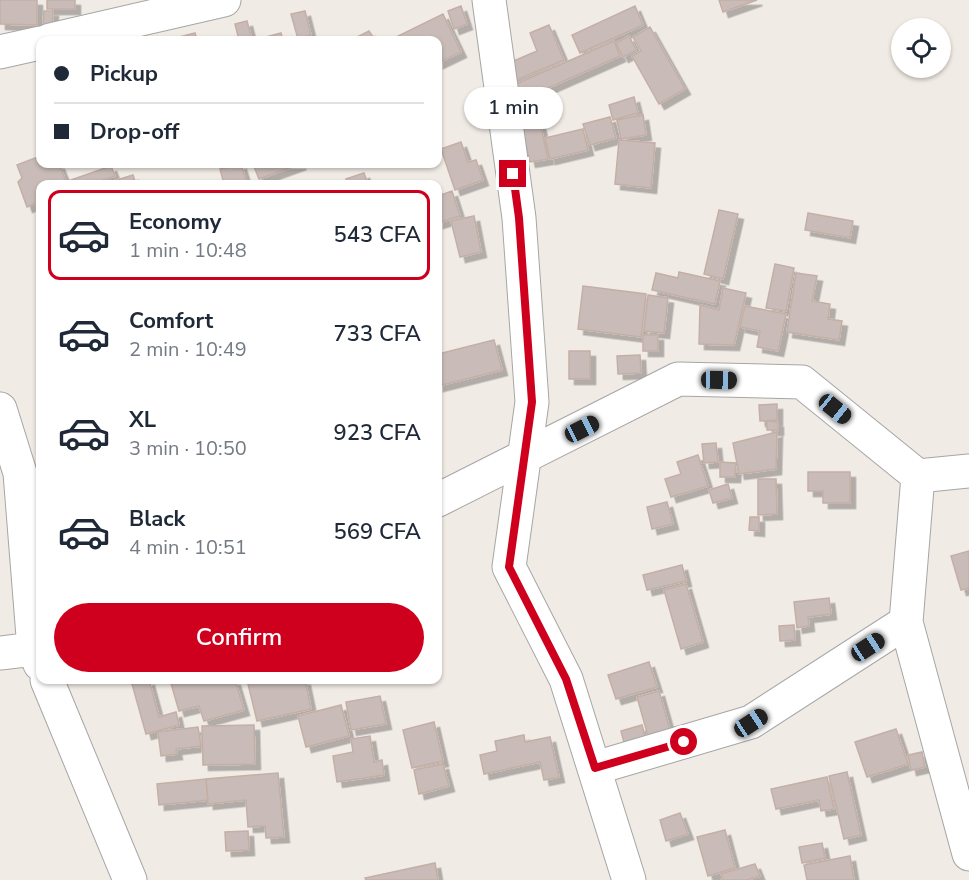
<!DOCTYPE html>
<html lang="en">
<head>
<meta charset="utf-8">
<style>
	:root { --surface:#fff; --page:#f2f2f3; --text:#1f2937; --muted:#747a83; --line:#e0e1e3; --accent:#cf001d }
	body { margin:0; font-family:"Nunito Sans",sans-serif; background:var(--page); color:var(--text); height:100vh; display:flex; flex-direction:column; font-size:22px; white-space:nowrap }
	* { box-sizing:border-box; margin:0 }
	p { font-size:20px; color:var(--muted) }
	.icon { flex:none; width:33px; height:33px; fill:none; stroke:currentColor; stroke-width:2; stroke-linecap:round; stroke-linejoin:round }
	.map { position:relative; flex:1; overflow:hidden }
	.panel { position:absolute; left:36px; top:180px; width:406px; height:504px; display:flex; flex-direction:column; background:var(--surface); border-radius:12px; box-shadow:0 2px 4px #0004 }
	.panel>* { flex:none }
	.banner { position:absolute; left:36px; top:36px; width:406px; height:132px; border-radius:12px; box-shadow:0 2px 4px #0004; display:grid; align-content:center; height:132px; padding:0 18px; background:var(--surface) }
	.buttons { position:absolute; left:891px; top:18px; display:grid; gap:12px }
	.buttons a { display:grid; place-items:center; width:60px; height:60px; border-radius:50%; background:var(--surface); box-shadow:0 2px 4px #0004; font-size:30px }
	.end { position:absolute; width:27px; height:27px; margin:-14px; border:8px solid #cf001d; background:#fff; box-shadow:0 0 0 3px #fff }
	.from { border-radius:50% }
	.bubble { position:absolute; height:42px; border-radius:21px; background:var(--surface); box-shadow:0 2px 4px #0004; font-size:20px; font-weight:600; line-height:42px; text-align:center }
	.car { position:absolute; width:18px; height:36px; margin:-18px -9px; border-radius:8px; box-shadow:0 0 4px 2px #0007; background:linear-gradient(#222 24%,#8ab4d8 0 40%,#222 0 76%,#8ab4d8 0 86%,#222 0) }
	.banner b { display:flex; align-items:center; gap:21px; height:57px; font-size:22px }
	.banner b+b { border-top:2px solid var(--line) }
	.banner i { width:15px; height:15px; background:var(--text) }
	ul { padding:10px 0 0; list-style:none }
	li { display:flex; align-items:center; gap:18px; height:90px; margin:0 12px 9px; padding:0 6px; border:3px solid transparent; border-radius:12px }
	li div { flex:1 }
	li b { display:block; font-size:22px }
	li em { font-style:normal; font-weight:600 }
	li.current { border-color:var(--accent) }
	li>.icon { width:54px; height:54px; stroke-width:1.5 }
	.primary-button { display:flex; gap:12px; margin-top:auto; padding:12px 18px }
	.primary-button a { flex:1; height:69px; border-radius:36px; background:var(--accent); color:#fff; font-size:24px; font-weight:600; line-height:69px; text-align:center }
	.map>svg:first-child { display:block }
	.building { fill:#c9bcb8; stroke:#c4afa6; stroke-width:1.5; filter:url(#shadow) }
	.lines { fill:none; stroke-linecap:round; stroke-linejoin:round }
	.minor-casing { stroke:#a6a6a6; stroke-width:35 }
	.minor { stroke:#fff; stroke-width:33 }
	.route { stroke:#cf001d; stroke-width:8 }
</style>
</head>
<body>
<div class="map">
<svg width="969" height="880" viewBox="0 0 969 880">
	<defs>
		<filter id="shadow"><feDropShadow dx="5.5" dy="5.5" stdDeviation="0" flood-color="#0004"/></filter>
	</defs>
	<rect width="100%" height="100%" fill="#f1ebe5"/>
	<path class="building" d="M 0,0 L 37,0 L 37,25 L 0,24 Z
		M 47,0 L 75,0 L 75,9 L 47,9 Z
		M 719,0 L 757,0 L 723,12 Z
		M 461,6 L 467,24 L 454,29 L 448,11 Z
		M 635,6 L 643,25 L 580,53 L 572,35 Z
		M 44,11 L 53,11 L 52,27 L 43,27 Z
		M 305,11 L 311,35 L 298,39 L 291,14 Z
		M 443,14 L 461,52 L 438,63 L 438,40 L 395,40 L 394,38 Z
		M 247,21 L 252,40 L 239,40 L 235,24 Z
		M 549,25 L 564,60 L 509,83 L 502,66 L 537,51 L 530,33 Z
		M 650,27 L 685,89 L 659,104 L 632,56 L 641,51 L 633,37 Z
		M 369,31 L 375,40 L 356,40 L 355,38 Z
		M 195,33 L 197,40 L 173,40 L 172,39 Z
		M 281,33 L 283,40 L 255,40 Z
		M 629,36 L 636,50 L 623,57 L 616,43 Z
		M 614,41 L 620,56 L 521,100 L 514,85 Z
		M 634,97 L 638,113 L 613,120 L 609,105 Z
		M 538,114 L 548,159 L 530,162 L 520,118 Z
		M 643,115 L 646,135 L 621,139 L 617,120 Z
		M 610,117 L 616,138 L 590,145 L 583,124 Z
		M 583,129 L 588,150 L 550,159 L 545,138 Z
		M 619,140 L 655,143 L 651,188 L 615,184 Z
		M 461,142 L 468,162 L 476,160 L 483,180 L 455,190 L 441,149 Z
		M 40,156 L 40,164 L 59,164 L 67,184 L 40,184 L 40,221 L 34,204 L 27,207 L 18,182 L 22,178 L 17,165 Z
		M 241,164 L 247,184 L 224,184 L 220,169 Z
		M 253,164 L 301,164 L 259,179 Z
		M 111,166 L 115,176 L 91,184 L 72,184 L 71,180 Z
		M 364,173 L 368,184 L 348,184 L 346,179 Z
		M 133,175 L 136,184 L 104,184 Z
		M 452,191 L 460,216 L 438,223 L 438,196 Z
		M 719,210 L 738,214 L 723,279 L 704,274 Z
		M 808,213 L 853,221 L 850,238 L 805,230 Z
		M 474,216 L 481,252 L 460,257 L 451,221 Z
		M 775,264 L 794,268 L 786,311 L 766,308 Z
		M 679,272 L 720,281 L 715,304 L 652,290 L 656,273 L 678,278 Z
		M 796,273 L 817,276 L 812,301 L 830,304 L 828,319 L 842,321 L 839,340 L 787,332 Z
		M 583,286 L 646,294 L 641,337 L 578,329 Z
		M 723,288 L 746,293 L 734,345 L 699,344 L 700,305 L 719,310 Z
		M 648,295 L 668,298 L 664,333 L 644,331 Z
		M 745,306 L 786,314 L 778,351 L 757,347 L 760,331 L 740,327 Z
		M 643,335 L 658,335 L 658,351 L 643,351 Z
		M 494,340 L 502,370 L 438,386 L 438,354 Z
		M 569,351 L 590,351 L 590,379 L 569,379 Z
		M 640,355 L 641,373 L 618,374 L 617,356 Z
		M 777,404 L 777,420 L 760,421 L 759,405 Z
		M 767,421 L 778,422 L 778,430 L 767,430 Z
		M 777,432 L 776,469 L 739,474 L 733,443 Z
		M 716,443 L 718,462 L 704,463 L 702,444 Z
		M 698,455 L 708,486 L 671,497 L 665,479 L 681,474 L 677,462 Z
		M 720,462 L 736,463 L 735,477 L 720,477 Z
		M 808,472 L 850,472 L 850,503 L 823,503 L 823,491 L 808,491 Z
		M 758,479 L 776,479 L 777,514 L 758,515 Z
		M 728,484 L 732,498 L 713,503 L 709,490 Z
		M 667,502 L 673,524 L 652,529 L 647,507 Z
		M 750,517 L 759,517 L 759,531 L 749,530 Z
		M 969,551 L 969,588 L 961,590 L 951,556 Z
		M 682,565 L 686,581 L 647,590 L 643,575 Z
		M 686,584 L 703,642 L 681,649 L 664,590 Z
		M 829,598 L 831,614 L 808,617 L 809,626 L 797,628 L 794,602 Z
		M 794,625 L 795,640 L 780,641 L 779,626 Z
		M 649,662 L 657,687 L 616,699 L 608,675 Z
		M 149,680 L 159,717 L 176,712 L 179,725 L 146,734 L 132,684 Z
		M 170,680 L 235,680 L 244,710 L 204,721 L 199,706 L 179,711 Z
		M 247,680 L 305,680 L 311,709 L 257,721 Z
		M 659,691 L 672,737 L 650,743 L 637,697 Z
		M 380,696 L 386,724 L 351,730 L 346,702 Z
		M 341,705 L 349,736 L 306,747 L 298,716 Z
		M 434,722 L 443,761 L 412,768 L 403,730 Z
		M 254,725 L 255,764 L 203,765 L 202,726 Z
		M 642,725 L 647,744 L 626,750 L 621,731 Z
		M 198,727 L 201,746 L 176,749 L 177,754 L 161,756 L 158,732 Z
		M 896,729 L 908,764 L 867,777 L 855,742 Z
		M 524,735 L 525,742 L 550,737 L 559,777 L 544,780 L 540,762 L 484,774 L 480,755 L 497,751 L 495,741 Z
		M 370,736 L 374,762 L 382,760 L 384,775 L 337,782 L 333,756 L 353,752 L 351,739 Z
		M 922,752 L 925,767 L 911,770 L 908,755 Z
		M 443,764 L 449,786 L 419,794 L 414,770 Z
		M 847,772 L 861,835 L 844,839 L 829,776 Z
		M 278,773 L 284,837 L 266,838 L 265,826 L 248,827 L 246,800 L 208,804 L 206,779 Z
		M 827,777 L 834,809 L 821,811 L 819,800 L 776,809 L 771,789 Z
		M 206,779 L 208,800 L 159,805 L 157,784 Z
		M 680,813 L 688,834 L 666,841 L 660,820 Z
		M 725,830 L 735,868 L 708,876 L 697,837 Z
		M 248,831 L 249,850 L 226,851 L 225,832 Z
		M 822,843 L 825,858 L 802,863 L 799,847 Z
		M 850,856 L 854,880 L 807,880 L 804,865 Z
		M 435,863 L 438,880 L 366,880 L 365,878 Z
		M 755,864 L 760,876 L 747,880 L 723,880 L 721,874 Z"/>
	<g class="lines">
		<g class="minor-casing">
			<path id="minor" d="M 489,0 L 519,218 L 532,402 L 509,567 L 566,679 L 629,880
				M 50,40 L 224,0
				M 0,52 L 40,43
				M 0,409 L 20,473 L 34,649 L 40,664
				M 438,500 L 678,379 L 802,382 L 918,476 L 969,471
				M 906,622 L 969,854
				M 0,653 L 34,649
				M 47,680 L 130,880
				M 595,768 L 751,722 L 906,622 L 918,476"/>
		</g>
		<use href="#minor" class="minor"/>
	</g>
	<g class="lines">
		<path class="route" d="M 513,174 L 519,218 L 532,402 L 509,567 L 566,679 L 595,768 L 684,742"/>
	</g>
</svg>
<div class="buttons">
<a><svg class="icon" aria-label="locate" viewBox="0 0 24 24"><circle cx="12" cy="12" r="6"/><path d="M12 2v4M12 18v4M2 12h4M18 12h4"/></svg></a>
</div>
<i class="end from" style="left:684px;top:742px"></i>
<i class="end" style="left:513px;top:174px"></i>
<div class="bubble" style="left:464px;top:87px;width:99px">1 min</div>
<i class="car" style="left:719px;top:380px;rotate:91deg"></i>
<i class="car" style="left:835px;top:409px;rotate:129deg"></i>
<i class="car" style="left:582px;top:429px;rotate:63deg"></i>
<i class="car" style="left:868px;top:647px;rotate:57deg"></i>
<i class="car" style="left:751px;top:723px;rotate:57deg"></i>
<div class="banner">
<b><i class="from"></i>Pickup</b>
<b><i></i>Drop-off</b>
</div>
<section class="panel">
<ul>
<li class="current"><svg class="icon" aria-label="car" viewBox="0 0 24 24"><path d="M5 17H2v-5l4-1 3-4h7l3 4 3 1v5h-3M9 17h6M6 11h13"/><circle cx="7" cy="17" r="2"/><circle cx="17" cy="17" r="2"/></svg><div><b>Economy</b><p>1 min · 10:48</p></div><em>543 CFA</em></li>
<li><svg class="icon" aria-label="car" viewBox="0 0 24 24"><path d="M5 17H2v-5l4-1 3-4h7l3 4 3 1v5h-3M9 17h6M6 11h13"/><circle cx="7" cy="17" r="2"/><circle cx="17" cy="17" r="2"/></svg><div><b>Comfort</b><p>2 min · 10:49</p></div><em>733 CFA</em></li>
<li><svg class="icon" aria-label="car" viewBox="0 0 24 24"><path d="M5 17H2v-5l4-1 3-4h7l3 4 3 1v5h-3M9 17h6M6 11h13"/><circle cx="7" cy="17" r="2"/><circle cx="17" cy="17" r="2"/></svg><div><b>XL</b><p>3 min · 10:50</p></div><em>923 CFA</em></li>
<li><svg class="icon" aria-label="car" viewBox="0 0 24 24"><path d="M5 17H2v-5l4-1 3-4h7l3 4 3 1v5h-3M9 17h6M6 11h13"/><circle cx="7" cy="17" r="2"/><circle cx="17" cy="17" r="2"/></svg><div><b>Black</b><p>4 min · 10:51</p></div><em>569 CFA</em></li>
</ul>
<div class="primary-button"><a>Confirm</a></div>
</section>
</div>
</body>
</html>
